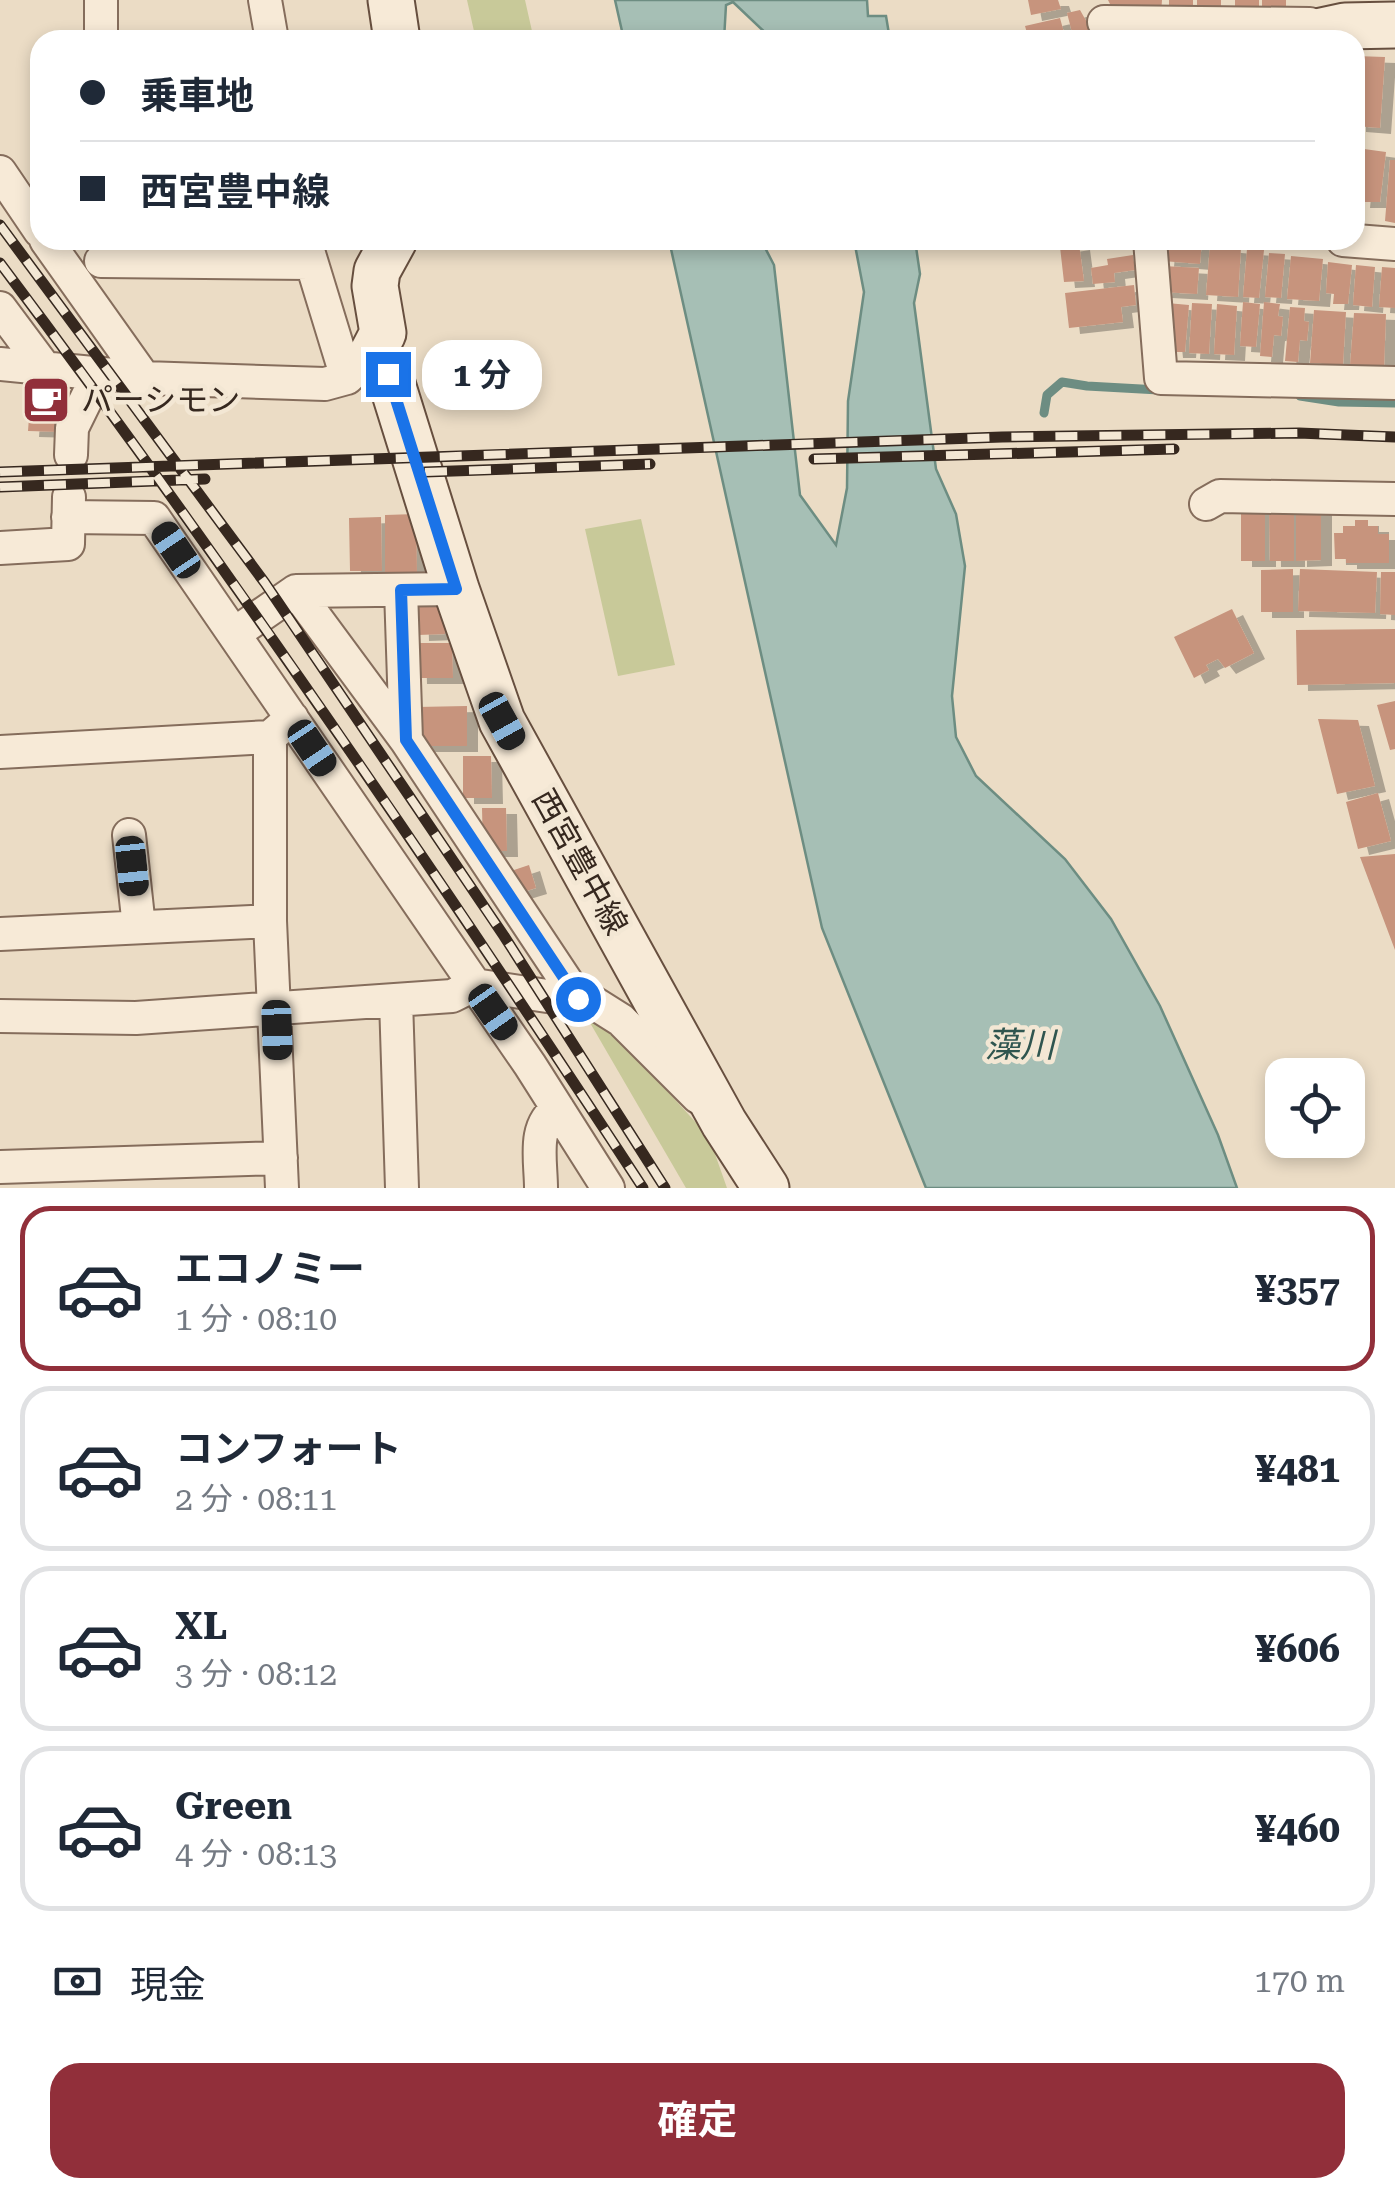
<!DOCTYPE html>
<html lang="ja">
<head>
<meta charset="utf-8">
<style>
	:root { --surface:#fff; --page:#f6f6f7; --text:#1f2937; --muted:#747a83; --line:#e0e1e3; --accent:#912f3a }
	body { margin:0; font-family:"Roboto Serif","Noto Sans JP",serif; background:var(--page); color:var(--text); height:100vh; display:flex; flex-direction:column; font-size:38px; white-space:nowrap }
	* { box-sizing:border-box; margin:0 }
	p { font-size:32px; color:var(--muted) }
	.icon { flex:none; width:55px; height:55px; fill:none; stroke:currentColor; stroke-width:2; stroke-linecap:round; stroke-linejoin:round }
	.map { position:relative; height:1188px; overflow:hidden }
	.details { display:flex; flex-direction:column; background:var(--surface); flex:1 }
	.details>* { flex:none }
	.guide { position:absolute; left:30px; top:30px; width:1335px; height:220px; border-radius:30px; box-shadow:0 5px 15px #0003; display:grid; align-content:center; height:220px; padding:0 50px; background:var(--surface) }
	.tools { position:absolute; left:1265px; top:1058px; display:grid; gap:20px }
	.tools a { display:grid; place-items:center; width:100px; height:100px; border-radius:20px; background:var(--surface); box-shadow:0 5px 15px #0003; font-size:50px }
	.end { position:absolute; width:45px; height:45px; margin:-22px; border:12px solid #1a73e8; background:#fff; box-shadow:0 0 0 5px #fff }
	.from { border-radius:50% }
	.bubble { position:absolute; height:70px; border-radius:30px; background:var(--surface); box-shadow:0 5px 15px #0003; font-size:32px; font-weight:700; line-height:70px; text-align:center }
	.car { position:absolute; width:30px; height:60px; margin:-30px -15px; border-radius:12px; box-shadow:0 0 8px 2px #0007; background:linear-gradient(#222 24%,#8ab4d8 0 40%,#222 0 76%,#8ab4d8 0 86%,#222 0) }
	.guide b { display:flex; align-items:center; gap:35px; height:95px; font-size:38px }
	.guide b+b { border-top:2px solid var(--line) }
	.guide i { width:25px; height:25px; background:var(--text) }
	ul { padding:18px 0 0; list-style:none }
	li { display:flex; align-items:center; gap:30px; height:165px; margin:0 20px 15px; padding:0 30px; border:5px solid var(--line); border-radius:30px }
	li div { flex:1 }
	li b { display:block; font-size:38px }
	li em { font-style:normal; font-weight:700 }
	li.active { border-color:var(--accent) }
	li>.icon { width:90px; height:90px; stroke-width:1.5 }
	.pay { display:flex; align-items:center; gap:25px; height:110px; padding:0 50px; font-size:38px }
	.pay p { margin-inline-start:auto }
	.action { display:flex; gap:20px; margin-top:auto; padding:20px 50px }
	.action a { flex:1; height:115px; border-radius:30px; background:var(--accent); color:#fff; font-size:40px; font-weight:700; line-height:115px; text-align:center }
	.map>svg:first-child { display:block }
	.green { fill:#c8c999 }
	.water { fill:#a6bfb5; stroke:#6d8d82; stroke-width:2.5 }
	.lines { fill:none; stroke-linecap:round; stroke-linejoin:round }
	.stream { stroke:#6d8d82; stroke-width:9 }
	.building { fill:#c7947d; filter:url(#shadow) }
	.street-casing { stroke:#856d5c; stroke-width:36 }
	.secondary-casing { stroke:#674f3f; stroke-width:49 }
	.street { stroke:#f7ead7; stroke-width:32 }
	.secondary { stroke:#f7ead7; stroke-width:45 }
	.rail-casing { stroke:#36281f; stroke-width:11 }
	.rail { stroke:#f3e7d4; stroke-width:8; stroke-dasharray:22; stroke-linecap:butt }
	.route { stroke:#1a73e8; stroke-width:12 }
	.labels { text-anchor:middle; stroke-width:9; stroke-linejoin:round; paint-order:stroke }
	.poi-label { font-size:32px; fill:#36281f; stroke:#f3e7d4; text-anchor:start }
	.street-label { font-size:32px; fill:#36281f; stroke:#f3e7d4 }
	.water-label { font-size:35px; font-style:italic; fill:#2f554f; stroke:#f3e7d4 }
</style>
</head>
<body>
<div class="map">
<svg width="1395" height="1188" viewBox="0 0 1395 1188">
	<defs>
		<filter id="shadow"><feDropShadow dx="11" dy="6" stdDeviation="0" flood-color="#0004"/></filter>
	</defs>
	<rect width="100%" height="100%" fill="#ebdcc5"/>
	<path class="green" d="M 467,0 L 525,0 L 534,40 L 476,40 Z
		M 641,519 L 675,665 L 618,676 L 585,529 Z
		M 582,1009 L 600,1017 L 709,1137 L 727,1188 L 686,1188 Z"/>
	<path class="water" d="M 615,0 L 867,0 L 868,16 L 886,16 L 890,40 L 773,40 L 733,2 L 726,5 L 724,40 L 624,40 Z
		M 669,240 L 761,240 L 774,265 L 800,495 L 836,545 L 847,488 L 848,401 L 864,292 L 854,240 L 915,240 L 920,274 L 914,303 L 936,469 L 956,514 L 965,566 L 952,696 L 956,737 L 976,776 L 1065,859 L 1111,919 L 1160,1006 L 1218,1135 L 1237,1188 L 926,1188 L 822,928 Z"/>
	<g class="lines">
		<path class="stream" d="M 1300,396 L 1339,402 L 1395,403
			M 1044,413 L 1047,395 L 1062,382 L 1087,386 L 1159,390"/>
	</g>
	<path class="building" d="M 1028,0 L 1058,0 L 1061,9 L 1031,15 Z
		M 1108,0 L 1162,0 L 1161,14 L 1115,14 Z
		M 1169,0 L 1193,0 L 1193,6 L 1169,6 Z
		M 1197,0 L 1221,0 L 1221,10 L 1197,10 Z
		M 1235,0 L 1259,0 L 1259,7 L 1235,7 Z
		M 1262,0 L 1286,0 L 1286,7 L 1262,7 Z
		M 1080,10 L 1097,40 L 1074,40 L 1067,13 Z
		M 1060,18 L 1066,40 L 1029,40 L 1025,26 Z
		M 1355,56 L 1385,57 L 1380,128 L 1355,126 Z
		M 1364,149 L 1386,152 L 1380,202 L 1359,202 Z
		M 1390,160 L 1395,160 L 1395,223 L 1385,221 Z
		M 1165,240 L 1202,240 L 1200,264 L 1163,261 Z
		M 1079,244 L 1084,281 L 1064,282 L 1060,247 Z
		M 1210,245 L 1241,248 L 1238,297 L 1206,295 Z
		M 1247,249 L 1264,250 L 1259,298 L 1243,297 Z
		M 1269,253 L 1285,254 L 1281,298 L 1265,297 Z
		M 1133,255 L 1135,270 L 1114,273 L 1115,282 L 1093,284 L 1091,268 L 1108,265 L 1107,259 Z
		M 1291,256 L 1323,259 L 1319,301 L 1287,299 Z
		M 1328,262 L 1352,265 L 1348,304 L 1333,304 L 1334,294 L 1326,293 Z
		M 1356,265 L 1375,267 L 1372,307 L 1353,305 Z
		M 1163,266 L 1199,268 L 1197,294 L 1161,292 Z
		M 1382,267 L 1395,268 L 1395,308 L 1379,307 Z
		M 1134,285 L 1136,305 L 1121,307 L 1123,322 L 1069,328 L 1065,293 Z
		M 1243,302 L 1260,304 L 1256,347 L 1240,346 Z
		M 1264,302 L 1280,304 L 1278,316 L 1283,317 L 1281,336 L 1274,335 L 1272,357 L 1260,356 Z
		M 1167,303 L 1189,305 L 1185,352 L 1172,352 Z
		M 1192,303 L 1212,304 L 1209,354 L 1189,353 Z
		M 1217,304 L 1237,306 L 1234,355 L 1214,354 Z
		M 1290,307 L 1305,308 L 1304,321 L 1309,322 L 1307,341 L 1300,340 L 1298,362 L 1285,361 Z
		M 1314,310 L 1346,312 L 1343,365 L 1310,363 Z
		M 1354,313 L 1386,314 L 1384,368 L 1350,366 Z
		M 31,390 L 66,392 L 63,432 L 28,431 Z
		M 1241,507 L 1265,507 L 1265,561 L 1241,561 Z
		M 1269,507 L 1294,507 L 1294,561 L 1270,561 Z
		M 1296,507 L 1321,507 L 1321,560 L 1296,561 Z
		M 416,514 L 417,575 L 385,575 L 385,515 Z
		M 381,517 L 382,571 L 350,571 L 349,518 Z
		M 1355,520 L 1368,520 L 1368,526 L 1378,526 L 1378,534 L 1389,534 L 1389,563 L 1346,563 L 1346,559 L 1335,559 L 1334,533 L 1343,533 L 1343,526 L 1355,526 Z
		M 1293,569 L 1293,612 L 1261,612 L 1261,570 Z
		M 1300,569 L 1377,572 L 1375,613 L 1298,611 Z
		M 1381,572 L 1395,572 L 1395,615 L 1380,614 Z
		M 417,603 L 444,603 L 445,634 L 418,635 Z
		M 1232,609 L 1254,653 L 1225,668 L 1218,659 L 1206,665 L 1209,670 L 1194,678 L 1174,637 Z
		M 1395,629 L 1395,683 L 1297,685 L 1296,630 Z
		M 415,643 L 452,643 L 453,678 L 416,678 Z
		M 1395,701 L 1395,749 L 1390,750 L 1377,705 Z
		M 467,706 L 467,746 L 418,746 L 417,707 Z
		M 1318,719 L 1358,720 L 1375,786 L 1337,794 Z
		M 463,756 L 491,756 L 492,798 L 463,798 Z
		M 1378,793 L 1391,841 L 1358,849 L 1346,802 Z
		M 482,808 L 506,808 L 507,851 L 483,851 Z
		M 1395,854 L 1395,950 L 1360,857 Z
		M 529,865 L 536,888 L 516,894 L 508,872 Z"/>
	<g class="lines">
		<g class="street-casing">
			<path id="street" d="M 101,0 L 101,40
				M 265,0 L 272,40
				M 1104,22 L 1310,24
				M 0,172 L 40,231
				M 46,240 L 144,378
				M 1150,240 L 1161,378 L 1395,383
				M 1343,240 L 1395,244
				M 306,244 L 347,378
				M 101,261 L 309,263
				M 0,308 L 44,367
				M 0,364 L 144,378 L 325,384 L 347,378 L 371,356
				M 71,455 L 72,428 L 99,373
				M 1206,504 L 1220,496 L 1395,499
				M 68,517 L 154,518 L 156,521 L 530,1065 L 608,1188
				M 0,548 L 68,544 L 69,497
				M 296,591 L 406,740 L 401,590
				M 234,634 L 296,591 L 456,589
				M 406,740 L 578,999
				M 0,752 L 270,737
				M 129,835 L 139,927
				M 0,934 L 270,921
				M 396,1000 L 402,1188
				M 0,1016 L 136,1018 L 452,996 L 474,985 L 594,1003 L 621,1020 L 698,1097
				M 0,1167 L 281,1158
				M 282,1188 L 270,921 L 270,737 L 292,718
				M 541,1188 C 541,1160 532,1126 558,1109"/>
		</g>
		<g class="secondary-casing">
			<path id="secondary" d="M 391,0 L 397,40
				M 1280,40 L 1345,26 L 1395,25
				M 394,240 L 377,271 L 375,286 L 383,333 L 371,356 L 389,374 L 456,589 L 502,721 L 724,1123 L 766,1188"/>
		</g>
		<use href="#street" class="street"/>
		<use href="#secondary" class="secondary"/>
		<g class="rail-casing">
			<path id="rail" d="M 0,225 L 265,583 L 504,936 L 665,1188
				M 0,263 C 226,564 437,873 643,1188
				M 814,459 L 1174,449
				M 0,472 L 1002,437 L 1299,433 L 1395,437
				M 425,472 L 650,464
				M 0,487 L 205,479"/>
		</g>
		<use href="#rail" class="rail"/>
	</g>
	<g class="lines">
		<path class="route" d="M 388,374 L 456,589 L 401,590 L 406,740 L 578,999"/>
	</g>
	<defs>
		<g id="cafe-square" transform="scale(2.5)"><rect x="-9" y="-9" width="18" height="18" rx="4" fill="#912f3a" stroke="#f3e7d4"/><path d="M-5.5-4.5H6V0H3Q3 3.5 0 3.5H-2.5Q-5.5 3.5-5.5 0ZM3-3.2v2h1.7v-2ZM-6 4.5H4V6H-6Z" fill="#fff"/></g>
	</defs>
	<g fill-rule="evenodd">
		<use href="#cafe-square" x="46" y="400"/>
	</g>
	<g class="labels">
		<g class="poi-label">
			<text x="81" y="411">パーシモン</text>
		</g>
		<g class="street-label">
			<text transform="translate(580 862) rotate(61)" y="11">西宮豊中線</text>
		</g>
		<g class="water-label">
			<text x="1020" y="1057">藻川</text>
		</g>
	</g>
</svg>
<div class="tools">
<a><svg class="icon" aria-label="locate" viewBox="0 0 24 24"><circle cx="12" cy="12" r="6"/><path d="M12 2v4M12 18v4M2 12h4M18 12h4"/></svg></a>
</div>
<i class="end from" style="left:578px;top:999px"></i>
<i class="end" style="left:388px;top:374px"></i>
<div class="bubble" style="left:422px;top:340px;width:120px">1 分</div>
<i class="car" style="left:176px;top:550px;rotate:326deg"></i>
<i class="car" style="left:502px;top:721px;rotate:151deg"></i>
<i class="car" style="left:312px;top:748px;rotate:146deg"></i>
<i class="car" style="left:132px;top:866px;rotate:174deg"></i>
<i class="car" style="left:493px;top:1012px;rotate:145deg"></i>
<i class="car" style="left:277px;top:1030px;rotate:178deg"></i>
<div class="guide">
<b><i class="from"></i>乗車地</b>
<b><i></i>西宮豊中線</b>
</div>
</div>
<section class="details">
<ul>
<li class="active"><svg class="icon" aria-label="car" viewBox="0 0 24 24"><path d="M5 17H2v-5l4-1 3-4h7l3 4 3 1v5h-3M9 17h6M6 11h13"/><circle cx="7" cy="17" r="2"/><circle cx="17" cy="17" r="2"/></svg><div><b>エコノミー</b><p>1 分 · 08:10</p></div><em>¥357</em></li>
<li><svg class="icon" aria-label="car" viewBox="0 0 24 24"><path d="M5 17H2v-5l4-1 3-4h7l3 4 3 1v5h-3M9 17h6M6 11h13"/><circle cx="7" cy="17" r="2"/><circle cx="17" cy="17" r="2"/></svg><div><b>コンフォート</b><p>2 分 · 08:11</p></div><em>¥481</em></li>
<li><svg class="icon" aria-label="car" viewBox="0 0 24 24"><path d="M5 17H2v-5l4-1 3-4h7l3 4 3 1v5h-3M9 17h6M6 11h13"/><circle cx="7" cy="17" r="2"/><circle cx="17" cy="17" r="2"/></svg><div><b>XL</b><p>3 分 · 08:12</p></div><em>¥606</em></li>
<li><svg class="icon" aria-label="car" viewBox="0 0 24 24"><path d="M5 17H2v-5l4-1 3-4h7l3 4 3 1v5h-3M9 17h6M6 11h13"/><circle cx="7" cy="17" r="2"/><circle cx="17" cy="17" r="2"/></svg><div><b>Green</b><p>4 分 · 08:13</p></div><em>¥460</em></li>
</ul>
<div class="pay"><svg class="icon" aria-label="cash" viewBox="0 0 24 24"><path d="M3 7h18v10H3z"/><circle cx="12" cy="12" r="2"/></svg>現金<p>170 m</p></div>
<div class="action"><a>確定</a></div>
</section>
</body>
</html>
